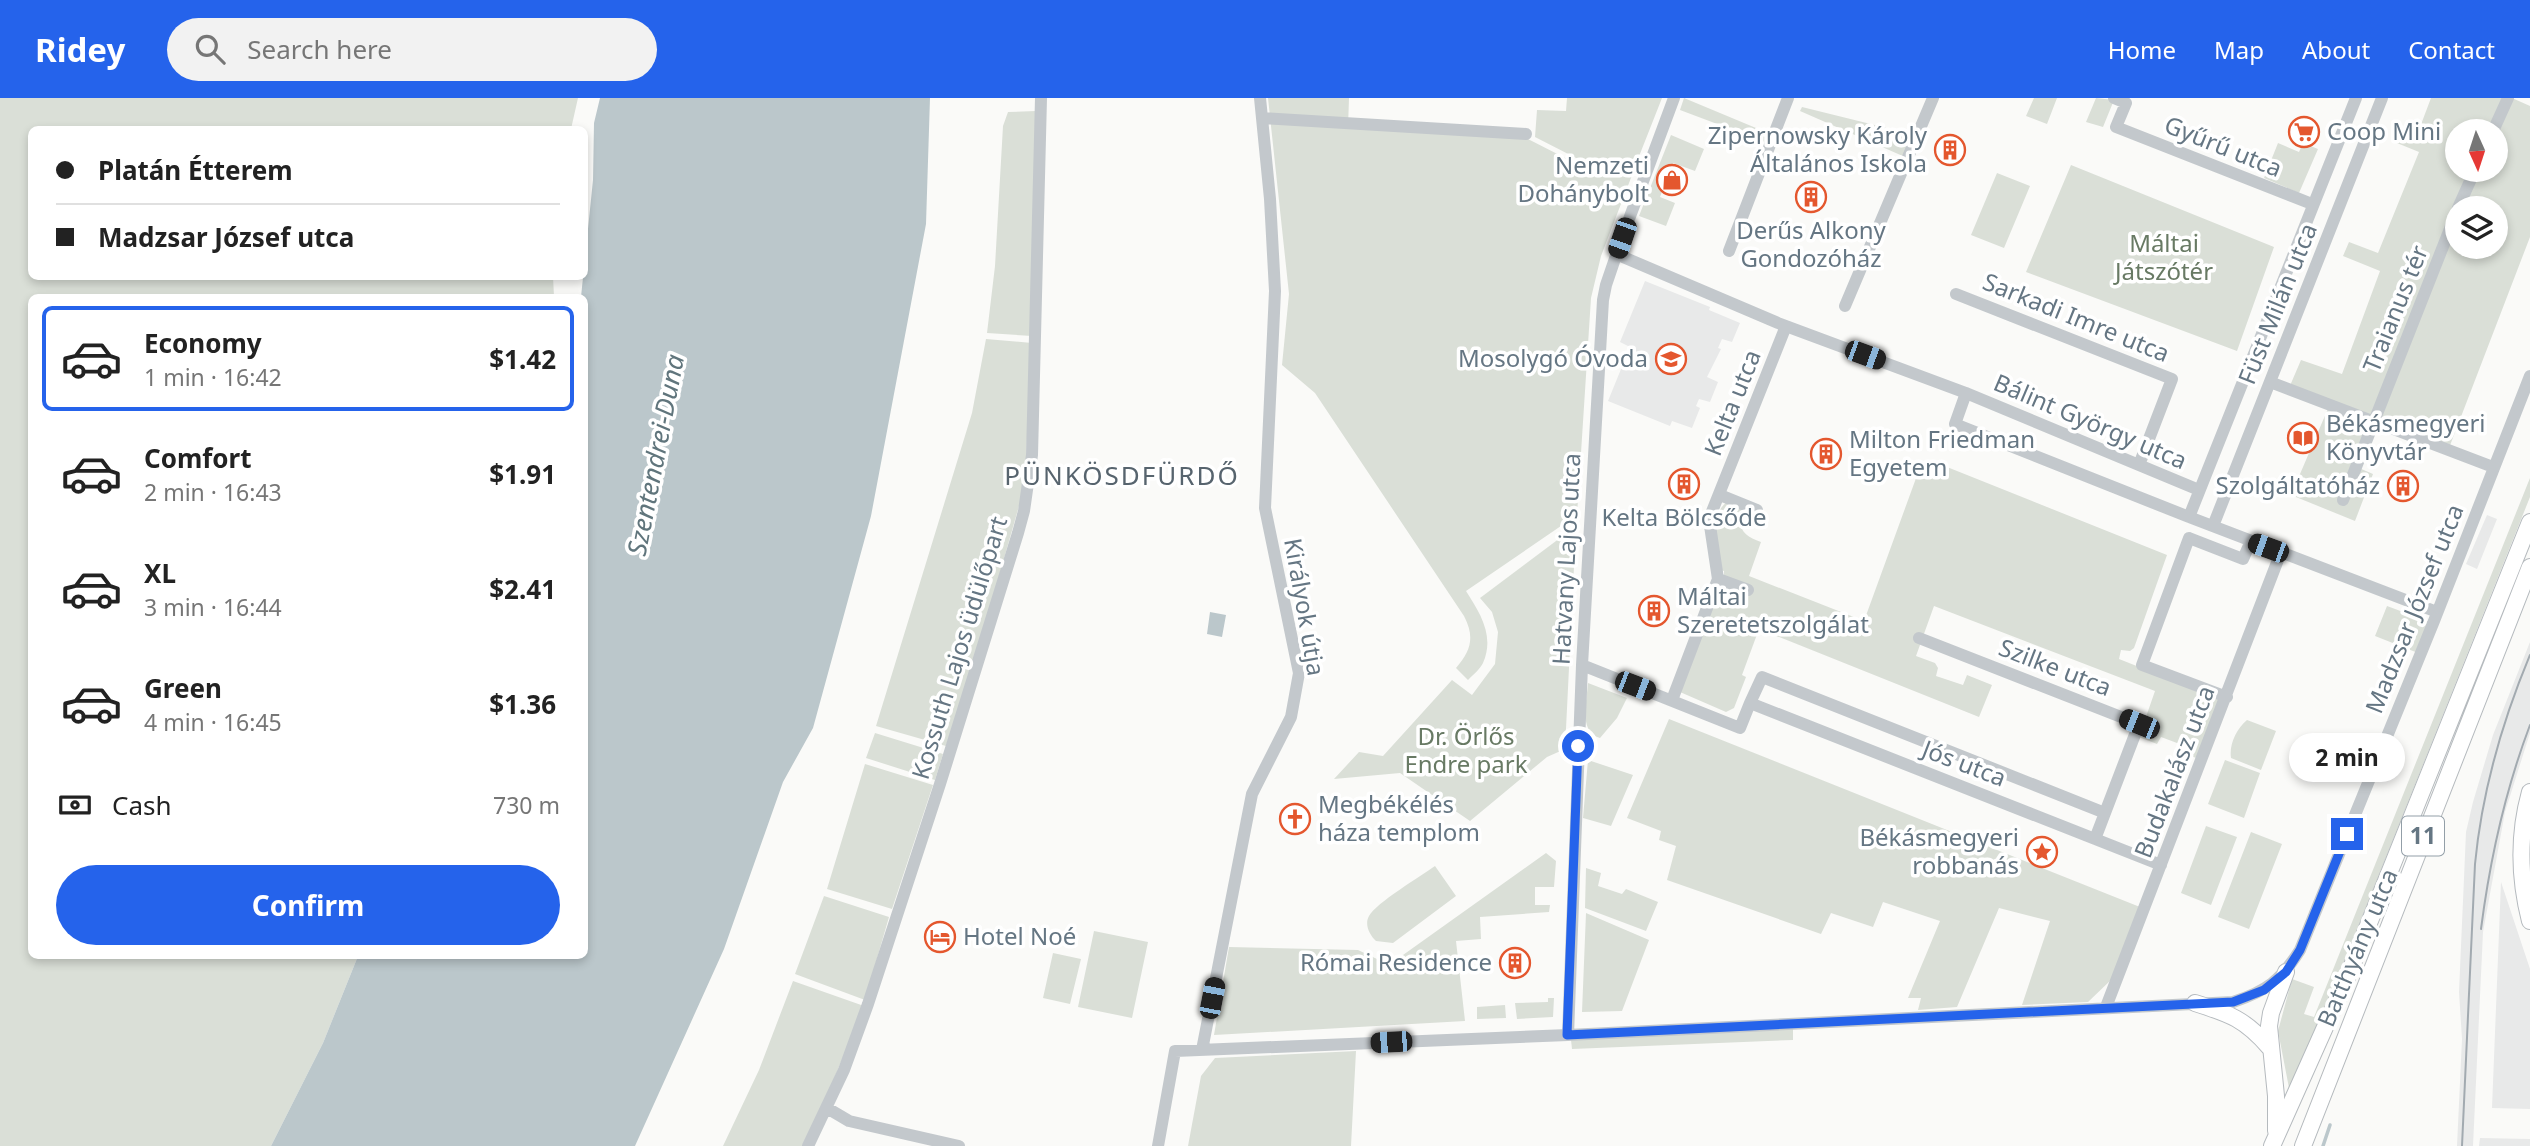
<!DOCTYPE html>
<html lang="en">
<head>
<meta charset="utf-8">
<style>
	:root { --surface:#fff; --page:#f2f2f2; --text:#222; --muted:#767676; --line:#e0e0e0; --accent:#2563eb }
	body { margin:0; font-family:"Noto Sans",sans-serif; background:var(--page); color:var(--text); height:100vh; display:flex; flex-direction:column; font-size:26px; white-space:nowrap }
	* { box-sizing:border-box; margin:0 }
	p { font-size:23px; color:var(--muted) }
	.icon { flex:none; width:38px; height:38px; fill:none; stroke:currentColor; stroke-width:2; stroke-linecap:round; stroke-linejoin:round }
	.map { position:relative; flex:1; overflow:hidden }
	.sheet { position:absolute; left:28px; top:196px; width:560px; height:665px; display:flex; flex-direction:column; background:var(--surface); border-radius:10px; box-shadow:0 4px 10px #0003 }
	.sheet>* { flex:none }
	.top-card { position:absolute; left:28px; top:28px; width:560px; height:154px; border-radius:10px; box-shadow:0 4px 10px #0003; display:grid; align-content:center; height:154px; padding:0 28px; background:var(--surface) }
	.needle { width:46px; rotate:177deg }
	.fabs { position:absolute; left:2445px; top:21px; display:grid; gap:14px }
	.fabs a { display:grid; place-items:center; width:63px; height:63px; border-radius:50%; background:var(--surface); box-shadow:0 4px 10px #0003; font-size:35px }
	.end { position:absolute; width:32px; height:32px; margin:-16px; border:9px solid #2563eb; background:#fff; box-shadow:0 0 0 4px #fff }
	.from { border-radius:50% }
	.bubble { position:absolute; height:49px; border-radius:24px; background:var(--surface); box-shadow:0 4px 10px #0003; font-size:23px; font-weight:700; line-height:49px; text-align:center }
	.car { position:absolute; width:21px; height:42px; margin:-21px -10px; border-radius:9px; box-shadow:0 0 5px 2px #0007; background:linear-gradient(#222 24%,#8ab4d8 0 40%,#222 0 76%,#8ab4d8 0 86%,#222 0) }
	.top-card b { display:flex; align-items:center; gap:24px; height:66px; font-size:26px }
	.top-card b+b { border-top:2px solid var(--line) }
	.top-card i { width:18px; height:18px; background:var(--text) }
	ul { padding:12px 0 0; list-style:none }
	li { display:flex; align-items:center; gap:21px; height:105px; margin:0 14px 10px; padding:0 14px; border:4px solid transparent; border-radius:10px }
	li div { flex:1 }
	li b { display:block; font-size:26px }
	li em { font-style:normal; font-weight:700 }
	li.current { border-color:var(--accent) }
	li>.icon { width:63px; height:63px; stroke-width:1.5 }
	.pay { display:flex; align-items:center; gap:18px; height:77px; padding:0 28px; font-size:26px }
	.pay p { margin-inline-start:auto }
	.button { display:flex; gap:14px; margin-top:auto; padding:14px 28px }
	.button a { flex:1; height:80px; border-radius:42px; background:var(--accent); color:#fff; font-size:28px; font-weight:700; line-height:80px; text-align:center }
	header { display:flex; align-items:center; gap:42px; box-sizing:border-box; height:98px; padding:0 35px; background:var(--accent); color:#fff }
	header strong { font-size:33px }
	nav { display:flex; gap:38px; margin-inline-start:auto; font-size:24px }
	.search { width:490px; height:63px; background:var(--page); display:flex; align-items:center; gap:18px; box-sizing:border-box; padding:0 24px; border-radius:38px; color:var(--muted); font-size:26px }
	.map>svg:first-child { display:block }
	.built { fill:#e8e9e9 }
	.green { fill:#dadfd7; fill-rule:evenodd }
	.water { fill:#bbc7cb }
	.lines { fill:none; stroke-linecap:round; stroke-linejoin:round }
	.stream { stroke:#bbc7cb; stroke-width:3.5 }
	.major-casing { stroke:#b5babe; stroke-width:18 }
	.minor { stroke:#c3c8cc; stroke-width:12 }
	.major { stroke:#fff; stroke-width:16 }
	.tram { stroke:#a2aab0; stroke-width:2 }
	.route { stroke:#2563eb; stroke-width:9 }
	.labels { text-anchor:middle; stroke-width:7; stroke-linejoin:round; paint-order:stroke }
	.shield { fill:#fff; stroke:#939fa8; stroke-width:2 }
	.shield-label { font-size:23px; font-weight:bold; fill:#657683 }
	.poi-label { font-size:24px; fill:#657683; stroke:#fff; text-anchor:start }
	.street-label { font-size:24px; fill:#657683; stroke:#fff }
	.park-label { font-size:24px; fill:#687a64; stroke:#fff }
	.water-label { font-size:26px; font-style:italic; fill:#60757c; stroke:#fff }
	.neighbourhood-label { font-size:26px; letter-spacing:2px; fill:#57646e; stroke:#fff }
</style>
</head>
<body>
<header>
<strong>Ridey</strong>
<div class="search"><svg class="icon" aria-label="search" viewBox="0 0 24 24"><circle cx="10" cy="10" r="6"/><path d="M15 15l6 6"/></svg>Search here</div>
<nav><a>Home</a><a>Map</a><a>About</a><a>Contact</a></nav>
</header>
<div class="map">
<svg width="2530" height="1048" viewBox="0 0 2530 1048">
	<rect width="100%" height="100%" fill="#fafaf8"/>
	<path class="built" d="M 1645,183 L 1710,209 L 1709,212 L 1740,225 L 1732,244 L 1722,241 L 1718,250 L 1721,251 L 1707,279 L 1718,284 L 1710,304 L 1699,301 L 1696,308 L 1700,310 L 1692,330 L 1672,323 L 1670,328 L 1608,303 L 1630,249 L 1620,244 Z
		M 2487,417 L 2497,421 L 2477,471 L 2466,466 Z
		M 2530,544 L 2530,635 L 2505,714 L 2483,834 L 2473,1048 L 2457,1048 L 2462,941 L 2459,894 L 2466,734 L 2473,704 L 2493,637 Z
		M 2501,784 L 2530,871 L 2530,1011 L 2492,1010 Z
		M 2480,1040 L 2530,1041 L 2530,1048 L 2479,1048 Z"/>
	<path class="green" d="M 0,0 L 578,0 L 571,31 L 32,32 L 32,178 L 553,178 L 554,199 L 32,200 L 32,858 L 358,858 L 323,945 L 271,1048 L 0,1048 Z
		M 1268,0 L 1349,0 L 1348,30 L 1526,40 L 1577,66 L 1634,72 L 1601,158 L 1591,200 L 1577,417 L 1466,493 C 1480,515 1495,538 1483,565 C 1480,571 1473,577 1468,582 L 1456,570 C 1471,553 1475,539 1464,518 L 1315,295 L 1282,267 L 1289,196 Z
		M 1567,0 L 1662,0 L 1636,66 L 1578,61 L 1535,39 L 1537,12 L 1566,13 Z
		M 1684,0 L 1768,35 L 1765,44 L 1680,12 Z
		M 2034,0 L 2057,0 L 2047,26 L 2026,18 Z
		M 2096,0 L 2114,2 L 2103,29 L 2086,24 Z
		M 2431,0 L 2512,0 L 2530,8 L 2530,139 L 2449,350 L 2377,323 L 2359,370 L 2373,376 L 2355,423 L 2291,397 L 2330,306 L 2289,290 L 2301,262 L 2342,276 L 2380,173 L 2343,158 L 2349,144 L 2378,155 L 2419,54 L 2392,43 L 2392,28 L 2417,37 ZM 2457,33 L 2496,33 L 2496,72 L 2457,72 ZM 2457,110 L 2496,110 L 2496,149 L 2457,149 Z
		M 1802,9 L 1907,35 L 1911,47 L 1905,59 L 1800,13 Z
		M 1036,13 L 1032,238 L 987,235 L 995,168 L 1003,28 L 1008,14 Z
		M 1671,37 L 1704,51 L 1695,73 L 1673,65 L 1660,99 L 1675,105 L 1666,128 L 1639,118 Z
		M 2278,45 L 2299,54 L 2303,45 L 2318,51 L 2299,95 L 2264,80 Z
		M 2071,67 L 2274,149 L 2237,253 L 2026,174 Z
		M 1997,75 L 2030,88 L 2004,150 L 1971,137 Z
		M 986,241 L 1032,245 L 1025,378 L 1021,401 L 983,534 L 946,648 L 876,628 L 972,315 Z
		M 1932,363 L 2167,457 L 2134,550 L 2130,553 L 2121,552 L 2119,561 L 2220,601 L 2199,661 L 2183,655 L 2185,648 L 2161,639 L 2157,646 L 2139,639 L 2155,593 L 1934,508 L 1916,558 L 1935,565 L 1938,570 L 1936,578 L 1963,587 L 1967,577 L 1992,587 L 1979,619 L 1759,531 L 1742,577 L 1746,579 L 1734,610 L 1726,614 L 1680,594 L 1724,478 L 1724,473 L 1721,472 C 1717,449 1707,419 1728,403 L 1745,411 C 1735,429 1743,438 1761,444 L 1749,478 L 1864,523 L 1919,372 L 1929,374 Z
		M 2530,380 L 2530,399 L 2293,992 L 2289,990 L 2278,933 L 2292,881 L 2314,889 L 2304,916 L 2314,919 Z
		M 1576,428 L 1565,651 L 1547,659 L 1470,723 L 1400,675 L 1334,681 L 1359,654 L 1383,658 L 1452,582 L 1472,597 L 1495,566 L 1498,534 L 1492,514 L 1480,500 Z
		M 2387,508 L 2430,524 L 2418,555 L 2375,538 Z
		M 1588,585 L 1627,600 L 1617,620 L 1600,640 C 1578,634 1587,603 1588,585 Z
		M 1669,621 L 2140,809 L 2112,881 L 2088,904 L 2022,907 L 2050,823 L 1999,810 L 1957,909 L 1918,912 L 1921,900 L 1908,900 L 1940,823 L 1883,804 L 1873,829 L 1831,815 L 1821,836 L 1667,782 L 1676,748 L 1659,742 L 1661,733 L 1627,720 Z
		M 2247,622 L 2276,633 L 2261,672 L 2231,660 C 2229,647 2236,631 2247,622 Z
		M 875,635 L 943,656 L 935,682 L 866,660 Z
		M 1588,662 L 1633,677 L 1611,728 L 1583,720 Z
		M 2225,662 L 2260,675 L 2244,720 L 2208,706 Z
		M 865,666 L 933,687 L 892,811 L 827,791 Z
		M 2206,728 L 2237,739 L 2211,807 L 2181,795 Z
		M 2251,734 L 2282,746 L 2249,831 L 2218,819 Z
		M 1546,755 L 1556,763 L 1554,789 L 1535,789 L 1535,807 L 1550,807 L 1549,814 L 1480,819 L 1481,841 L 1456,843 L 1465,923 L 1214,937 L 1229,849 L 1358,852 L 1377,861 L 1396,862 Z
		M 1435,768 L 1456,798 L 1393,845 L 1376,843 C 1370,837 1364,827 1369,818 C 1376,805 1421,778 1435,768 Z
		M 1586,770 L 1601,775 L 1598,788 L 1622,796 L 1626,791 L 1658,804 L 1646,833 L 1585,810 Z
		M 824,798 L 889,819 L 865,902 L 795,876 Z
		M 1586,815 L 1649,842 L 1622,913 L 1582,914 Z
		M 1094,833 L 1148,844 L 1132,920 L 1078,909 Z
		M 1053,855 L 1081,861 L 1070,906 L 1043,900 Z
		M 793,883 L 864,908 L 824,1005 L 802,1048 L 723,1048 L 759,972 Z
		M 1548,900 L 1554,900 L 1553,919 L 1517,921 L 1515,905 L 1548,904 Z
		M 1505,907 L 1506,920 L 1477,921 L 1477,909 Z
		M 1793,931 L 1793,942 L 1572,951 L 1571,942 Z
		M 1356,953 L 1351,1048 L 1188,1048 L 1201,978 L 1215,960 Z"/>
	<path class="water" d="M 600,0 L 930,0 L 926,126 L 871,418 L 813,630 L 783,684 L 724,851 L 635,1048 L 271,1048 L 323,945 L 358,858 L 584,858 L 584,200 L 581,199 L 593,82 L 594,25 Z
		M 1210,514 L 1226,517 L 1222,539 L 1207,536 Z"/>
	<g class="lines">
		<path class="stream" d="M 2323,1048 L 2330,1027"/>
		<g class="major-casing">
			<path id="major" d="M 2530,694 C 2518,737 2519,780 2530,823
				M 2195,905 C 2230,916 2245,921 2270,950
				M 2276,1033 L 2276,998 L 2269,928 L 2271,915 L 2286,874
				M 2272,1048 L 2347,880 L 2530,424
				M 2303,1048 L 2530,469"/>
		</g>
		<path class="minor" d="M 2114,0 L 2126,5 L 2116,29 L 2312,106
			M 1262,20 L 1526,36
			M 2493,33 L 2508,0
			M 2458,110 L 2475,72
			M 1729,153 L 1788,0
			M 1616,156 L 1778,225 L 1966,295 L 2199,392
			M 1956,196 L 2172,281 L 2139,367
			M 1845,208 L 1933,0
			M 2270,284 L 2493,369
			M 1966,295 L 1955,326 L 2189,419 L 2437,514
			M 1720,397 L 1757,412
			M 2343,402 L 2457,113
			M 2189,419 L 2356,0
			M 2213,428 L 2382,0
			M 1718,481 L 1748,492
			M 1919,540 L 2139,626 L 2095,741
			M 1582,567 L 1740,630 L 1750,605 L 2161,767
			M 2227,599 L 2142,567 L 2189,440 L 2243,461 L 2251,443
			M 1672,602 L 1718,481 L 1709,421 L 1786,228
			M 1750,605 L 1762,579 L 2105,715
			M 2106,909 L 2281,454
			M 1568,937 L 1582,567 L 1603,202 L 1606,187 L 1622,140 L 1674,0
			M 1202,952 L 1252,696 L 1291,619 L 1299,575 L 1265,410 L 1275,193 L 1270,101 L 1260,0
			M 827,1010 L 849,1023 L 959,1048
			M 808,1048 L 844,972 L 868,906 L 940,686 L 1018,435 L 1024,413 L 1032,357 L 1041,0
			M 1158,1048 L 1175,953 L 1568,937 L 2233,904 C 2267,893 2281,882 2300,852 L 2434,523 L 2530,278"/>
		<use href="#major" class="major"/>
		<path class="tram" d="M 2481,831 C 2490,761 2505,693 2530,627
			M 2462,1048 L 2475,766 C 2482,693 2502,624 2530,557"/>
	</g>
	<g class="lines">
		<path class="route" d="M 1578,648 L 1567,937 L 2233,904 L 2264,892 L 2286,874 L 2300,852 L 2347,736"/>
	</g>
	<defs>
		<g id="supermarket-ring" transform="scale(1.575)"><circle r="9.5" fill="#fff" stroke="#e4572e" stroke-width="1.5"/><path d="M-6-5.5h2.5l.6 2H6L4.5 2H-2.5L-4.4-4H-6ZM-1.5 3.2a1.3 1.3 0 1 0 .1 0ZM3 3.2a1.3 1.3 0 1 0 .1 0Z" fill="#e4572e"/></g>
		<g id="building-ring" transform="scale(1.575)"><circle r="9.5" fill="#fff" stroke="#e4572e" stroke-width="1.5"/><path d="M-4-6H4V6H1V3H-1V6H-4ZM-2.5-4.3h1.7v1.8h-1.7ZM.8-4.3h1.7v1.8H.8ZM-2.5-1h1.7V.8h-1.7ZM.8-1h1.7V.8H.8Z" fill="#e4572e"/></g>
		<g id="shop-ring" transform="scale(1.575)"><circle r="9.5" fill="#fff" stroke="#e4572e" stroke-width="1.5"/><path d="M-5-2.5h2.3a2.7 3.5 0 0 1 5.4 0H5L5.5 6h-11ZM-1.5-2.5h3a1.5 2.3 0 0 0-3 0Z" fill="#e4572e"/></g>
		<g id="school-ring" transform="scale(1.575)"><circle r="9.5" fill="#fff" stroke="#e4572e" stroke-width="1.5"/><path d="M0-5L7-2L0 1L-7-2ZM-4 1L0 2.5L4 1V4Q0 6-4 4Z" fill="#e4572e"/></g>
		<g id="library-ring" transform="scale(1.575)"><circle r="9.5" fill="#fff" stroke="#e4572e" stroke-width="1.5"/><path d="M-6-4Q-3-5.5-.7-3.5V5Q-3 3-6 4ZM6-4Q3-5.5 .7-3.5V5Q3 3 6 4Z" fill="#e4572e"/></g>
		<g id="church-ring" transform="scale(1.575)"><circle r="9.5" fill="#fff" stroke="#e4572e" stroke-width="1.5"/><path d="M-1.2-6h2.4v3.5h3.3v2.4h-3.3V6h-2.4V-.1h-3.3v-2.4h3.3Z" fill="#e4572e"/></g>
		<g id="sight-ring" transform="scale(1.575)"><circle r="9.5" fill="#fff" stroke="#e4572e" stroke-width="1.5"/><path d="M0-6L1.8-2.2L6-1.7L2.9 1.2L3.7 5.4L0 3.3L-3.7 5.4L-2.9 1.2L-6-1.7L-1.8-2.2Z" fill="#e4572e"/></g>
		<g id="hotel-ring" transform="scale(1.575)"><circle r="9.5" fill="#fff" stroke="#e4572e" stroke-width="1.5"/><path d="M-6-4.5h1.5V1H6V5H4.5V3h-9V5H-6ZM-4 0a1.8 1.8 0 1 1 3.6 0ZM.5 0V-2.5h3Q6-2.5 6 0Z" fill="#e4572e"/></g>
	</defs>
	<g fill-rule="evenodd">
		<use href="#supermarket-ring" x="2304" y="34"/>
		<use href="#building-ring" x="1950" y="52"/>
		<use href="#shop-ring" x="1672" y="82"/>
		<use href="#building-ring" x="1811" y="99"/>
		<use href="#school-ring" x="1671" y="261"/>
		<use href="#library-ring" x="2303" y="340"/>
		<use href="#building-ring" x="1826" y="356"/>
		<use href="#building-ring" x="1684" y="386"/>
		<use href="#building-ring" x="2403" y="388"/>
		<use href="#building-ring" x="1654" y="513"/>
		<use href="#church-ring" x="1295" y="721"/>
		<use href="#sight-ring" x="2042" y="754"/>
		<use href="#hotel-ring" x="940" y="839"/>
		<use href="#building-ring" x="1515" y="865"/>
	</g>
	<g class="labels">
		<rect class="shield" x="2402" y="718.5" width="42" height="39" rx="5"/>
		<g class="shield-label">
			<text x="2423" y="746">11</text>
		</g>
		<g class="poi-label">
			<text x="2327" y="42">Coop Mini</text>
			<text x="1927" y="46" text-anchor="end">Zipernowsky Károly<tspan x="1927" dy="28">Általános Iskola</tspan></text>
			<text x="1649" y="76" text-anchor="end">Nemzeti<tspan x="1649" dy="28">Dohánybolt</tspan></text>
			<text x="1811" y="141" text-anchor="middle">Derűs Alkony<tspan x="1811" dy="28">Gondozóház</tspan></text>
			<text x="1648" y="269" text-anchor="end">Mosolygó Óvoda</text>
			<text x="2326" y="334">Békásmegyeri<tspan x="2326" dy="28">Könyvtár</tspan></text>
			<text x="1849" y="350">Milton Friedman<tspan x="1849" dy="28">Egyetem</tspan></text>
			<text x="2380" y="396" text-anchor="end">Szolgáltatóház</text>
			<text x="1684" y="428" text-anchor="middle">Kelta Bölcsőde</text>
			<text x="1677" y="507">Máltai<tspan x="1677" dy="28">Szeretetszolgálat</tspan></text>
			<text x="1318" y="715">Megbékélés<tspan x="1318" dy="28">háza templom</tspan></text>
			<text x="2019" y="748" text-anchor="end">Békásmegyeri<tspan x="2019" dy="28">robbanás</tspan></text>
			<text x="963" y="847">Hotel Noé</text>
			<text x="1492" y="873" text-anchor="end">Római Residence</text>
		</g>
		<g class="street-label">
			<text transform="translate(2223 49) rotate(22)" y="8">Gyűrű utca</text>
			<text transform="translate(2278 206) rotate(-68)" y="8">Füst Milán utca</text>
			<text transform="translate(2396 211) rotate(-68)" y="8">Traianus tér</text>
			<text transform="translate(2076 220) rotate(22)" y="8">Sarkadi Imre utca</text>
			<text transform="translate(1733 305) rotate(-68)" y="8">Kelta utca</text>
			<text transform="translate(2090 324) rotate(23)" y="8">Bálint György utca</text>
			<text transform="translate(1567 461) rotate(-87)" y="8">Hatvany Lajos utca</text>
			<text transform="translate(1304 509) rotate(80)" y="8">Királyok útja</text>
			<text transform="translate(2415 511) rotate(-68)" y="8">Madzsar József utca</text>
			<text transform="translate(960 550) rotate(-73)" y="8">Kossuth Lajos üdülőpart</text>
			<text transform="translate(2055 570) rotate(21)" y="8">Szilke utca</text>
			<text transform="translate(1964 666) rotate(21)" y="8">Jós utca</text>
			<text transform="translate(2175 674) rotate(-69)" y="8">Budakalász utca</text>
			<text transform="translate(2358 850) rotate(-67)" y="8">Batthyány utca</text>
		</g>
		<g class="park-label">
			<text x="2164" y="154">Máltai<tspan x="2164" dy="28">Játszótér</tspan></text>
			<text x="1466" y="647">Dr. Örlős<tspan x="1466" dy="28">Endre park</tspan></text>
		</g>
		<g class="water-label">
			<text transform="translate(656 357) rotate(-79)" y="9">Szentendrei-Duna</text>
		</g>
		<g class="neighbourhood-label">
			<text x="1122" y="387">PÜNKÖSDFÜRDŐ</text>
		</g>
	</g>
</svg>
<div class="fabs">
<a><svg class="needle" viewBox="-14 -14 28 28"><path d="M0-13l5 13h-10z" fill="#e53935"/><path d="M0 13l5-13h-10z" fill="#767676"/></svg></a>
<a><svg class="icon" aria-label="layers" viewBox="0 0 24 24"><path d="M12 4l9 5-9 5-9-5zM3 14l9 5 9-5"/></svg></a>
</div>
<i class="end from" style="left:1578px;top:648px"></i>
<i class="end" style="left:2347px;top:736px"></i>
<div class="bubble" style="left:2289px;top:635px;width:116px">2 min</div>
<i class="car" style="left:1622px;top:140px;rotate:199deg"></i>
<i class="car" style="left:1865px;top:257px;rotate:110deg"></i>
<i class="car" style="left:2268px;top:450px;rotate:290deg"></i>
<i class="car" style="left:1635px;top:588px;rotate:111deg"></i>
<i class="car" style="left:2139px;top:626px;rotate:292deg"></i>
<i class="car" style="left:1212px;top:900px;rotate:11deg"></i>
<i class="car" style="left:1391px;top:944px;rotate:267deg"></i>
<div class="top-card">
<b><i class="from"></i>Platán Étterem</b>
<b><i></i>Madzsar József utca</b>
</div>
<section class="sheet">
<ul>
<li class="current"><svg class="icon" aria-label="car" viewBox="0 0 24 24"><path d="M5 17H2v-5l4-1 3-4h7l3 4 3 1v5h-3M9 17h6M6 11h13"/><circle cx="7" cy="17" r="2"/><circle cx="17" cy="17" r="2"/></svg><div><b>Economy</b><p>1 min · 16:42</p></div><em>$1.42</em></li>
<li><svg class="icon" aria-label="car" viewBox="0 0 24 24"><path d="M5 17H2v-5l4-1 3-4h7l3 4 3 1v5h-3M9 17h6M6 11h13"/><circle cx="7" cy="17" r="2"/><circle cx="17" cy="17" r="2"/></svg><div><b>Comfort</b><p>2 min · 16:43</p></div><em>$1.91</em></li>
<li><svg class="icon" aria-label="car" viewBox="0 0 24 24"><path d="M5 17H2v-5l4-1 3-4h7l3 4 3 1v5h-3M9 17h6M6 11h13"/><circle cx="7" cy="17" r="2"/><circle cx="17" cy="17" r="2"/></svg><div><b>XL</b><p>3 min · 16:44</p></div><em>$2.41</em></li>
<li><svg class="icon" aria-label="car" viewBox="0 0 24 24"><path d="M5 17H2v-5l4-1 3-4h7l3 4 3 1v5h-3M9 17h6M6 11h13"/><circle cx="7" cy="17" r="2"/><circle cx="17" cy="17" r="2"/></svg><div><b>Green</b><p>4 min · 16:45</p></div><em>$1.36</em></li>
</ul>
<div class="pay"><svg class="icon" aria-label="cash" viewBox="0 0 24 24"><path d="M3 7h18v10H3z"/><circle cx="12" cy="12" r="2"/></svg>Cash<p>730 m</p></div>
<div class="button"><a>Confirm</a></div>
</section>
</div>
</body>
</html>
